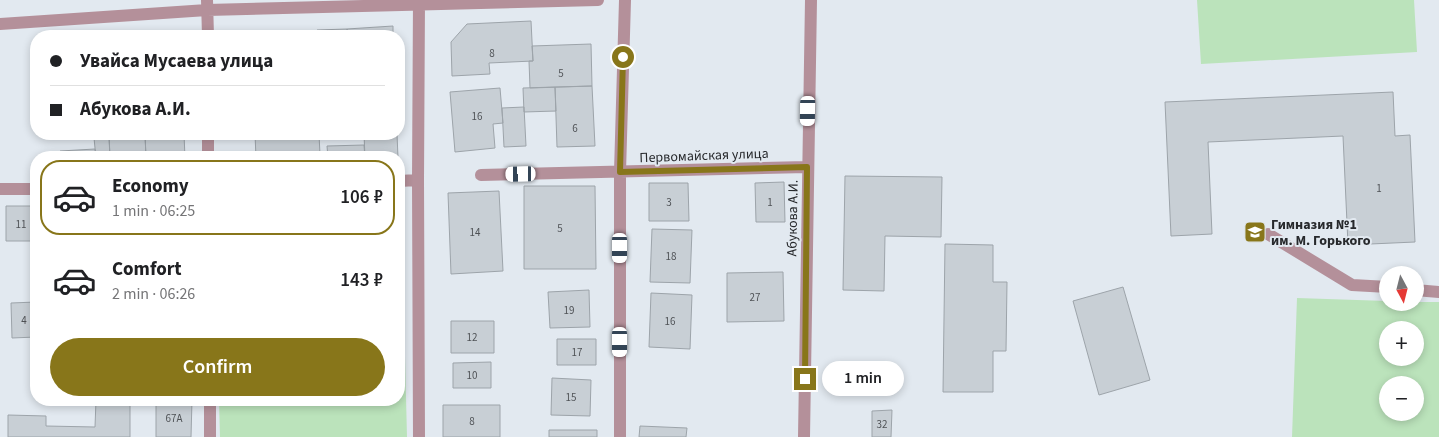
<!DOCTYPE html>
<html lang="en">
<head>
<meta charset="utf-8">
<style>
	:root { --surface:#fff; --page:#f2f2f2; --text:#202124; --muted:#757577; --line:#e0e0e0; --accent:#88761a }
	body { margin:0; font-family:"Source Sans 3",sans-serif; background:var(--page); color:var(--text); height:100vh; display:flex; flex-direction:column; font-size:19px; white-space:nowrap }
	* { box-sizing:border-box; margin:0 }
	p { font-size:16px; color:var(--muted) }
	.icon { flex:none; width:28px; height:28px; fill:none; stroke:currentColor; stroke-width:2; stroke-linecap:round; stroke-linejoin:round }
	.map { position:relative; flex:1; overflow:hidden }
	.details { position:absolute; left:30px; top:151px; width:375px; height:255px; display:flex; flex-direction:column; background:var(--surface); border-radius:20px; box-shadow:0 2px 8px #0003 }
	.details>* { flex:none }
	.top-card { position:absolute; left:30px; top:30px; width:375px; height:110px; border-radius:20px; box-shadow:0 2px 8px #0003; display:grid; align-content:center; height:110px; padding:0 20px; background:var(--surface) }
	.needle { width:32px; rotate:173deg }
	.buttons { position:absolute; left:1379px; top:266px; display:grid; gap:10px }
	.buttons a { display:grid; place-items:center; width:45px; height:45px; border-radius:50%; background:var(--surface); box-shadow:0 2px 8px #0003; font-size:25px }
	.end { position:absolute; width:22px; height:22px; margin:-11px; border:6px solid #88761a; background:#fff; box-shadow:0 0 0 2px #fff }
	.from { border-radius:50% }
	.bubble { position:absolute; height:35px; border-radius:18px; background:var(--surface); box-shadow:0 2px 8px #0003; font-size:16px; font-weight:600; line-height:35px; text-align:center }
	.car { position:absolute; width:15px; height:30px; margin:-15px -8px; border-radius:6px; box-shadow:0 0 4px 1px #0007; background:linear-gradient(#fff 24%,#345 0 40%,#fff 0 76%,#345 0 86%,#fff 0) }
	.top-card b { display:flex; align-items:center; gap:18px; height:48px; font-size:19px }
	.top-card b+b { border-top:1px solid var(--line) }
	.top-card i { width:12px; height:12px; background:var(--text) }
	ul { padding:9px 0 0; list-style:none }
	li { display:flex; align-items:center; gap:15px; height:75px; margin:0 10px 8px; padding:0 10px; border:2px solid transparent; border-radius:20px }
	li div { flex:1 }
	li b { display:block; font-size:19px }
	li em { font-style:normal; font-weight:600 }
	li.on { border-color:var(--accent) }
	li>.icon { width:45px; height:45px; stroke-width:1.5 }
	.primary-button { display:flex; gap:10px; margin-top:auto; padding:10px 20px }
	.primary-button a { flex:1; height:58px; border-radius:30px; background:var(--accent); color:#fff; font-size:20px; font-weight:600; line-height:58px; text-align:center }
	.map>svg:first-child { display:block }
	.green { fill:#bbe3bb; fill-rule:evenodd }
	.building { fill:#c8cfd5; stroke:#9da4aa }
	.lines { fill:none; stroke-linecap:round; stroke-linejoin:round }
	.minor { stroke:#b4909a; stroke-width:12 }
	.route { stroke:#88761a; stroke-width:6 }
	.labels { text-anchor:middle; stroke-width:4; stroke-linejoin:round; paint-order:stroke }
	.number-label { font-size:11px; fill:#4f5256 }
	.street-label { font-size:14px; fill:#27292c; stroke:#e2e9f0 }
	.poi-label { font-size:14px; font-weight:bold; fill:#27292c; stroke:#e2e9f0; text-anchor:start }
</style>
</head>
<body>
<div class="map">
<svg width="1439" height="437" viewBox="0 0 1439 437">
	<rect width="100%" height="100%" fill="#e2e9f0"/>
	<path class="green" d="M 1197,0 L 1414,0 L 1417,52 L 1201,64 Z
		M 1297,298 L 1387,301 L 1388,302 L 1439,302 L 1439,437 L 1292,437 ZM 1388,330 L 1415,330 L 1415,358 L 1388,358 ZM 1388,385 L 1415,385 L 1415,412 L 1388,412 Z
		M 404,316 L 407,437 L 220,437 L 219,400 L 399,400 L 399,317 Z"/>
	<path class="building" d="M 531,21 L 533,61 L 489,63 L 490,74 L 452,76 L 451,42 L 467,24 Z
		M 393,26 L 393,36 L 348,36 L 347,29 Z
		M 347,29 L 348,36 L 318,36 L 317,30 Z
		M 259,32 L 259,36 L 239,36 L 242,33 Z
		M 591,44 L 592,86 L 530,88 L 529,61 L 533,61 L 532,46 Z
		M 592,86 L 595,146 L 557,147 L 555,87 Z
		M 555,87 L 556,111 L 524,112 L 523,88 Z
		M 500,88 L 503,123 L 493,124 L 495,148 L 455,152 L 450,92 Z
		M 1393,92 L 1395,136 L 1410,135 L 1415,242 L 1348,245 L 1343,136 L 1208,142 L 1212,234 L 1171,236 L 1165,102 Z
		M 524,107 L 526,146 L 504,147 L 502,108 Z
		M 109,134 L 145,134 L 146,158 L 110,158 Z
		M 145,134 L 184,134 L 185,158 L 146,158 Z
		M 255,134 L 319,134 L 320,155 L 256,158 Z
		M 364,134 L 397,134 L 398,158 L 365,158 Z
		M 109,137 L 110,158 L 96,158 L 94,138 Z
		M 364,145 L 365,158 L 328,158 L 327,146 Z
		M 95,149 L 96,158 L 60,158 L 60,151 Z
		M 845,176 L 942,177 L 941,237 L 885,236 L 884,291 L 843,290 Z
		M 784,182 L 785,222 L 756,222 L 755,183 Z
		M 649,183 L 688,183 L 689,221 L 649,221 Z
		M 524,186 L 595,186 L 596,269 L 524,269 Z
		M 499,191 L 503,271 L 451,274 L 448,193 Z
		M 6,206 L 36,206 L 36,241 L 6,241 Z
		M 652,229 L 692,230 L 690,283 L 650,282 Z
		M 945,244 L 993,245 L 993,282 L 1007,282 L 1006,351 L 993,351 L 993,392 L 943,392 Z
		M 783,272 L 784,321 L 727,322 L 727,273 Z
		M 1123,287 L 1150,380 L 1099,395 L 1073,301 Z
		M 589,290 L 590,327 L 550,328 L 548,292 Z
		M 651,293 L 692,295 L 690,349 L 649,347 Z
		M 36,302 L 36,337 L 12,338 L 11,303 Z
		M 451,321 L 494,321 L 494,353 L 451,353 Z
		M 557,339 L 596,339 L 596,365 L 557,365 Z
		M 491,362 L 491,388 L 453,388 L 453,363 Z
		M 552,378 L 591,380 L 590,416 L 551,415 Z
		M 96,400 L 130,400 L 130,437 L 8,437 L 8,415 L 46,416 L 46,426 L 95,427 Z
		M 156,400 L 192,400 L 191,437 L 156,437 Z
		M 443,405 L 500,405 L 500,437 L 443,437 Z
		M 892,410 L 891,437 L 872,437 L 872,411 Z
		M 640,426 L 687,428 L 686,437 L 639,437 Z
		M 549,430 L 597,430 L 597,437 L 549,437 Z"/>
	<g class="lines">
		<path class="minor" d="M 207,0 L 208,36
			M 0,24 L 207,10 L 598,0
			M 208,134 L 208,158
			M 481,175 L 807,167
			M 399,181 L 418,180
			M 0,189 L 36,189
			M 1268,234 L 1352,285 L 1388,287
			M 1415,290 L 1439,292
			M 210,400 L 210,437
			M 419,437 L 418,180 L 419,0
			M 620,437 L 620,172 L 625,0
			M 804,437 L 811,0"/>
	</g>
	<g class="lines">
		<path class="route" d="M 623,57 L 620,172 L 807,167 L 805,379"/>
	</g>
	<defs>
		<g id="school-square" transform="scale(1.125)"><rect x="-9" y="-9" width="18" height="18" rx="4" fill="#88761a" stroke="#e2e9f0"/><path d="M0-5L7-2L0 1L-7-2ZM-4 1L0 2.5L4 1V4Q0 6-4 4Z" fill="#fff"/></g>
	</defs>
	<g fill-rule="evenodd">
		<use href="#school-square" x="1255" y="232"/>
	</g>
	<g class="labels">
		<g class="number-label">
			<text x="492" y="57">8</text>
			<text x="561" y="77">5</text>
			<text x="477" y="120">16</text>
			<text x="575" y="132">6</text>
			<text x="1379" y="192">1</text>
			<text x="669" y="206">3</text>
			<text x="770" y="206">1</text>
			<text x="21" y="228">11</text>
			<text x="560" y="232">5</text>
			<text x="475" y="236">14</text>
			<text x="671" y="260">18</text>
			<text x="755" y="301">27</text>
			<text x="569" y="314">19</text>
			<text x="24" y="324">4</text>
			<text x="670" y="325">16</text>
			<text x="472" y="341">12</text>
			<text x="577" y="356">17</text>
			<text x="472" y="379">10</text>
			<text x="571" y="401">15</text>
			<text x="174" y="422">67А</text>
			<text x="472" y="425">8</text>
			<text x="882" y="428">32</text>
		</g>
		<g class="street-label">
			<text transform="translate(704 155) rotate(-2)" y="5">Первомайская улица</text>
			<text transform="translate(792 218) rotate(-89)" y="5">Абукова А.И.</text>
		</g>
		<g class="poi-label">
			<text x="1271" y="229">Гимназия №1<tspan x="1271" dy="16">им. М. Горького</tspan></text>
		</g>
	</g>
</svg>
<div class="buttons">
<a><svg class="needle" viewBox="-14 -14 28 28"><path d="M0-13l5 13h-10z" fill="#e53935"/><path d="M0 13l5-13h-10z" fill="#757577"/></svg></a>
<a>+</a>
<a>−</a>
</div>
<i class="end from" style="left:623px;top:57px"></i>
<i class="end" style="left:805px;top:379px"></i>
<div class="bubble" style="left:822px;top:361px;width:82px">1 min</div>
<i class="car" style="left:808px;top:111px;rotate:181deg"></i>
<i class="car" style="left:521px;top:174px;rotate:269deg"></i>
<i class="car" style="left:620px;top:248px;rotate:180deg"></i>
<i class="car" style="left:620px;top:342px;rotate:180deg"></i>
<div class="top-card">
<b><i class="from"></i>Увайса Мусаева улица</b>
<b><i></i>Абукова А.И.</b>
</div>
<section class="details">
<ul>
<li class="on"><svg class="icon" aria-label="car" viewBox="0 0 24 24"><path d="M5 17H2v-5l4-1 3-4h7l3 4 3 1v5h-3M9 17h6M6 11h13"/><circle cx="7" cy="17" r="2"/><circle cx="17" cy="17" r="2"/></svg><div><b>Economy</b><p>1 min · 06:25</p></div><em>106 ₽</em></li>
<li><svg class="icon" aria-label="car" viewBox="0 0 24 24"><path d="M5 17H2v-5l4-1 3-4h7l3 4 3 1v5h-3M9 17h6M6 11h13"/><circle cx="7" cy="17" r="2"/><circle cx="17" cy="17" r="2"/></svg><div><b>Comfort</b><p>2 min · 06:26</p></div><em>143 ₽</em></li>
</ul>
<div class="primary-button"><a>Confirm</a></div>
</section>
</div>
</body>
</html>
